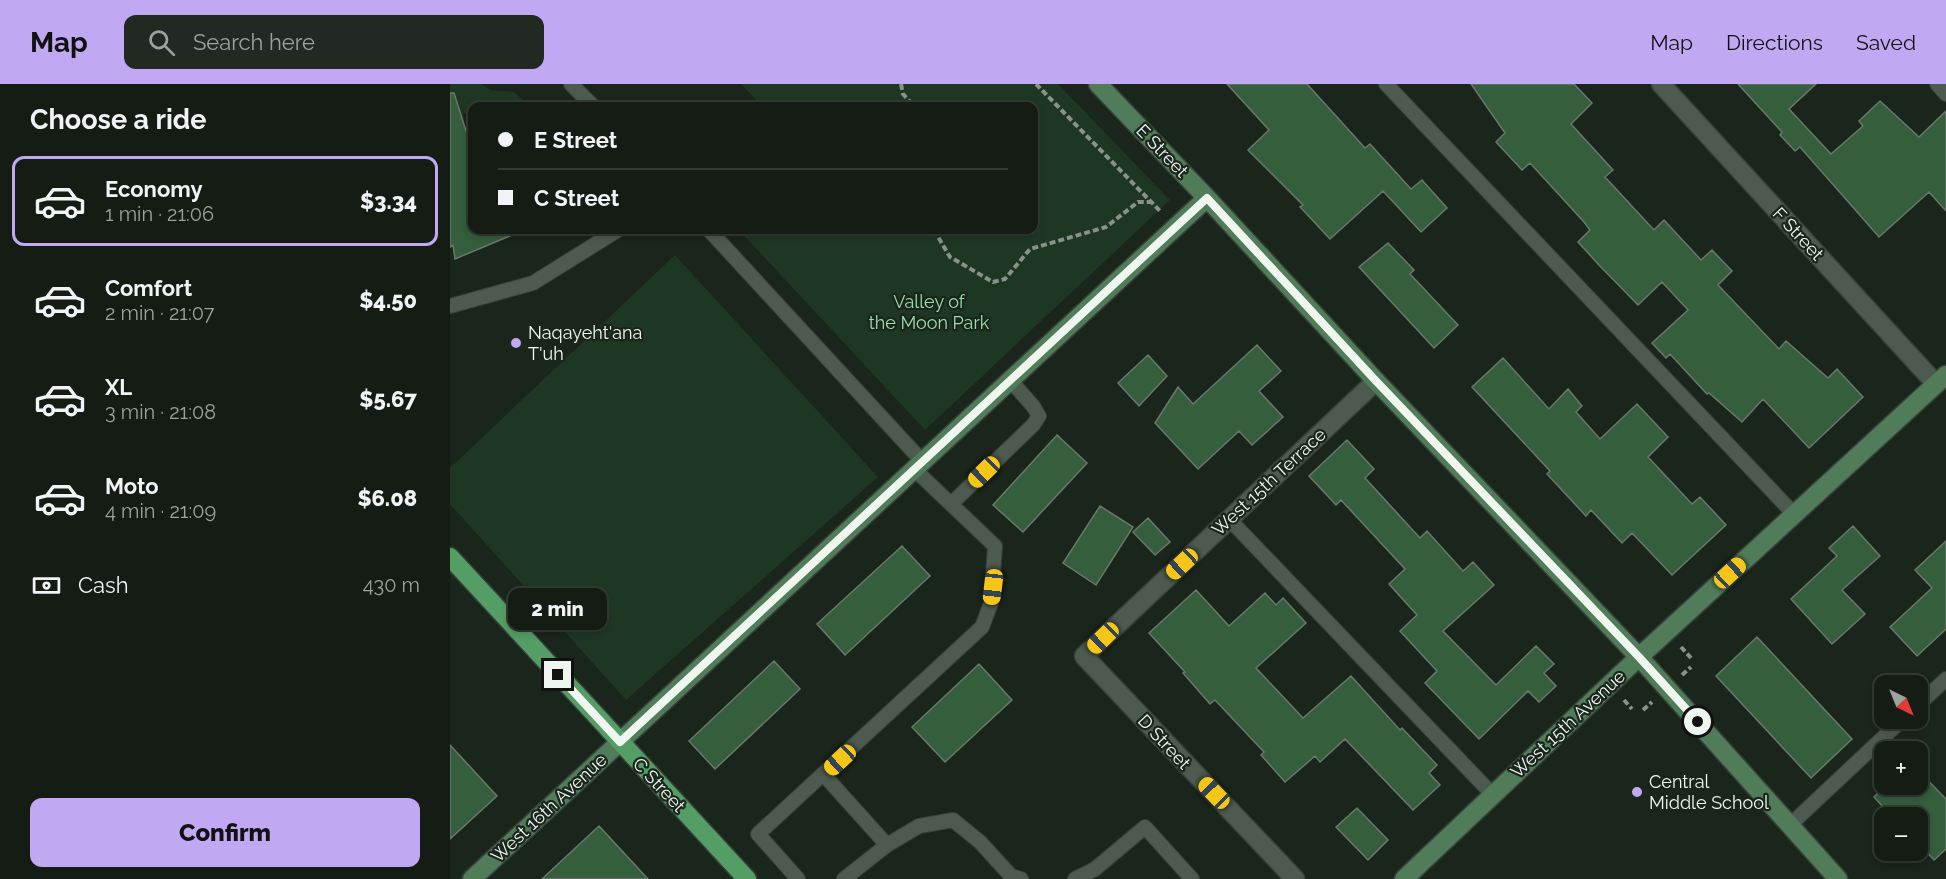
<!DOCTYPE html>
<html lang="en">
<head>
<meta charset="utf-8">
<style>
	:root { --surface:#141c14; --page:#212922; --text:#f1f3f6; --muted:#9da1a0; --line:#333a34; --accent:#c0a8f3 }
	body { margin:0; font-family:Raleway,sans-serif; background:var(--page); color:var(--text); height:100vh; display:flex; flex-direction:column; font-size:22px; white-space:nowrap }
	* { box-sizing:border-box; margin:0 }
	p { font-size:20px; color:var(--muted) }
	.icon { flex:none; width:33px; height:33px; fill:none; stroke:currentColor; stroke-width:2; stroke-linecap:round; stroke-linejoin:round }
	.map { position:relative; flex:1; overflow:hidden }
	.side { display:flex; flex-direction:column; background:var(--surface); width:450px }
	.side>* { flex:none }
	.hud { position:absolute; left:18px; top:18px; width:570px; height:132px; border-radius:12px; box-shadow:0 3px 9px #0003,0 0 0 2px var(--line); display:grid; align-content:center; height:132px; padding:0 30px; background:var(--surface) }
	.needle { width:39px; rotate:137deg }
	.tools { position:absolute; left:1424px; top:591px; display:grid; gap:12px }
	.tools a { display:grid; place-items:center; width:54px; height:54px; border-radius:12px; background:var(--surface); box-shadow:0 3px 9px #0003,0 0 0 2px var(--line); font-size:30px }
	.end { position:absolute; width:27px; height:27px; margin:-14px; border:8px solid #eff6f0; background:#111; box-shadow:0 0 0 3px #111 }
	.from { border-radius:50% }
	.bubble { position:absolute; height:42px; border-radius:12px; background:var(--surface); box-shadow:0 3px 9px #0003,0 0 0 2px var(--line); font-size:20px; font-weight:800; line-height:42px; text-align:center }
	.car { position:absolute; width:18px; height:36px; margin:-18px -9px; border-radius:8px; box-shadow:0 0 4px 2px #0007; background:linear-gradient(#f5c518 24%,#345 0 40%,#f5c518 0 76%,#345 0 86%,#f5c518 0) }
	.hud b { display:flex; align-items:center; gap:21px; height:57px; font-size:22px }
	.hud b+b { border-top:2px solid var(--line) }
	.hud i { width:15px; height:15px; background:var(--text) }
	ul { padding:0; list-style:none }
	li { display:flex; align-items:center; gap:18px; height:90px; margin:0 12px 9px; padding:0 18px; border:3px solid transparent; border-radius:12px }
	li div { flex:1 }
	li b { display:block; font-size:22px }
	li em { font-style:normal; font-weight:800 }
	li.current { border-color:var(--accent) }
	li>.icon { width:54px; height:54px; stroke-width:1.5 }
	h2 { padding:0 30px; font-size:27px; line-height:72px }
	.pay { display:flex; align-items:center; gap:15px; height:66px; padding:0 30px; font-size:22px }
	.pay p { margin-inline-start:auto }
	.action { display:flex; gap:12px; margin-top:auto; padding:12px 30px }
	.action a { flex:1; height:69px; border-radius:12px; background:var(--accent); color:#111; font-size:24px; font-weight:800; line-height:69px; text-align:center }
	header { display:flex; align-items:center; gap:36px; box-sizing:border-box; height:84px; padding:0 30px; background:var(--accent); color:#111 }
	header strong { font-size:28px }
	nav { display:flex; gap:33px; margin-inline-start:auto; font-size:21px }
	.search { width:420px; height:54px; background:var(--page); display:flex; align-items:center; gap:15px; box-sizing:border-box; padding:0 21px; border-radius:12px; color:var(--muted); font-size:22px }
	main { display:flex; flex:1; min-height:0 }
	.map>svg:first-child { display:block }
	.green { fill:#1e3723 }
	.building { fill:#345e3c; stroke:#6a786c; stroke-width:1.5 }
	.lines { fill:none; stroke-linecap:round; stroke-linejoin:round }
	.lane-casing { stroke:#384139; stroke-width:16 }
	.street-casing { stroke:#384139; stroke-width:21 }
	.secondary-casing { stroke:#384139; stroke-width:21 }
	.primary-casing { stroke:#384139; stroke-width:21 }
	.path { stroke:#89928a; stroke-width:4; stroke-dasharray:6 3; stroke-linecap:butt }
	.lane { stroke:#4d5a4f; stroke-width:14 }
	.street { stroke:#4d5a4f; stroke-width:18 }
	.secondary { stroke:#517c5a; stroke-width:18 }
	.primary { stroke:#549e65; stroke-width:18 }
	.route { stroke:#eff6f0; stroke-width:8 }
	.poi-dot { fill:#c0a8f3; stroke:#1a251b; stroke-width:2 }
	.labels { text-anchor:middle; stroke-width:4.5; stroke-linejoin:round; paint-order:stroke }
	.street-label { font-size:18px; fill:#eff6f0; stroke:#1a251b }
	.park-label { font-size:18px; fill:#9bdfa6; stroke:#1a251b }
	.poi-label { font-size:18px; fill:#eff6f0; stroke:#1a251b; text-anchor:start }
</style>
</head>
<body>
<header>
<strong>Map</strong>
<div class="search"><svg class="icon" aria-label="search" viewBox="0 0 24 24"><circle cx="10" cy="10" r="6"/><path d="M15 15l6 6"/></svg>Search here</div>
<nav><a>Map</a><a>Directions</a><a>Saved</a></nav>
</header>
<main>
<section class="side">
<h2>Choose a ride</h2>
<ul>
<li class="current"><svg class="icon" aria-label="car" viewBox="0 0 24 24"><path d="M5 17H2v-5l4-1 3-4h7l3 4 3 1v5h-3M9 17h6M6 11h13"/><circle cx="7" cy="17" r="2"/><circle cx="17" cy="17" r="2"/></svg><div><b>Economy</b><p>1 min · 21:06</p></div><em>$3.34</em></li>
<li><svg class="icon" aria-label="car" viewBox="0 0 24 24"><path d="M5 17H2v-5l4-1 3-4h7l3 4 3 1v5h-3M9 17h6M6 11h13"/><circle cx="7" cy="17" r="2"/><circle cx="17" cy="17" r="2"/></svg><div><b>Comfort</b><p>2 min · 21:07</p></div><em>$4.50</em></li>
<li><svg class="icon" aria-label="car" viewBox="0 0 24 24"><path d="M5 17H2v-5l4-1 3-4h7l3 4 3 1v5h-3M9 17h6M6 11h13"/><circle cx="7" cy="17" r="2"/><circle cx="17" cy="17" r="2"/></svg><div><b>XL</b><p>3 min · 21:08</p></div><em>$5.67</em></li>
<li><svg class="icon" aria-label="car" viewBox="0 0 24 24"><path d="M5 17H2v-5l4-1 3-4h7l3 4 3 1v5h-3M9 17h6M6 11h13"/><circle cx="7" cy="17" r="2"/><circle cx="17" cy="17" r="2"/></svg><div><b>Moto</b><p>4 min · 21:09</p></div><em>$6.08</em></li>
</ul>
<div class="pay"><svg class="icon" aria-label="cash" viewBox="0 0 24 24"><path d="M3 7h18v10H3z"/><circle cx="12" cy="12" r="2"/></svg>Cash<p>430 m</p></div>
<div class="action"><a>Confirm</a></div>
</section>
<div class="map">
<svg width="1496" height="795" viewBox="0 0 1496 795">
	<rect width="100%" height="100%" fill="#1a251b"/>
	<path class="green" d="M 0,0 L 31,0 L 41,6 L 64,8 L 75,18 L 70,22 L 22,22 L 22,35 L 18,29 L 13,29 L 15,42 L 0,45 Z
		M 291,0 L 608,0 L 720,116 L 475,346 L 289,146 L 584,146 L 584,22 L 312,22 Z
		M 225,171 L 428,393 L 176,616 L 0,420 L 0,384 Z"/>
	<path class="building" d="M 777,0 L 857,0 L 915,64 L 920,60 L 961,105 L 972,96 L 997,124 L 971,148 L 933,107 L 880,155 L 850,123 L 853,121 L 798,66 L 819,46 Z
		M 1021,0 L 1124,0 L 1142,19 L 1121,40 L 1163,86 L 1155,93 L 1204,146 L 1214,136 L 1251,176 L 1262,166 L 1282,187 L 1268,201 L 1329,265 L 1336,257 L 1378,294 L 1387,285 L 1413,313 L 1359,364 L 1313,315 L 1292,338 L 1259,309 L 1257,310 L 1220,270 L 1216,274 L 1202,259 L 1238,226 L 1212,198 L 1188,221 L 1149,181 L 1128,158 L 1140,146 L 1134,138 L 1080,79 L 1072,86 L 1046,58 L 1055,49 Z
		M 1288,0 L 1366,0 L 1339,25 L 1381,70 L 1413,42 L 1409,37 L 1430,17 L 1469,53 L 1496,27 L 1496,127 L 1479,108 L 1429,153 L 1350,63 L 1345,67 L 1330,51 L 1332,48 Z
		M 0,9 L 4,9 L 22,66 L 22,146 L 74,146 L 5,175 L 3,161 L 0,163 Z
		M 938,159 L 964,186 L 960,190 L 1008,241 L 984,264 L 909,183 Z
		M 807,261 L 831,287 L 809,307 L 833,333 L 802,361 L 789,347 L 748,385 L 705,339 L 728,303 L 743,320 Z
		M 698,271 L 717,292 L 689,322 L 668,299 Z
		M 1053,274 L 1099,325 L 1118,305 L 1132,322 L 1126,328 L 1150,355 L 1187,320 L 1218,353 L 1198,373 L 1242,420 L 1250,413 L 1276,441 L 1222,491 L 1182,449 L 1172,459 L 1141,426 L 1136,432 L 1097,390 L 1100,387 L 1022,303 Z
		M 607,351 L 637,379 L 573,448 L 543,421 Z
		M 897,356 L 924,385 L 915,394 L 970,454 L 977,447 L 1013,487 L 1023,478 L 1044,501 L 993,547 L 1046,601 L 1086,562 L 1104,580 L 1094,589 L 1106,602 L 1089,618 L 1078,607 L 1029,655 L 975,599 L 987,587 L 950,547 L 967,531 L 939,500 L 955,485 L 891,416 L 886,421 L 859,392 Z
		M 650,422 L 683,443 L 646,501 L 613,479 Z
		M 698,434 L 720,458 L 705,471 L 683,448 Z
		M 1403,442 L 1430,472 L 1392,506 L 1415,530 L 1382,560 L 1341,515 L 1387,472 L 1379,464 Z
		M 1496,457 L 1496,545 L 1467,572 L 1440,543 L 1482,504 L 1465,486 Z
		M 452,462 L 480,492 L 395,571 L 367,540 Z
		M 746,506 L 779,542 L 815,509 L 826,521 L 833,514 L 856,539 L 806,584 L 853,634 L 901,592 L 950,646 L 952,644 L 987,681 L 979,689 L 990,701 L 963,726 L 895,655 L 870,678 L 865,672 L 835,698 L 811,671 L 814,668 L 765,616 L 760,620 L 733,589 L 735,588 L 699,549 Z
		M 1307,553 L 1402,655 L 1361,694 L 1266,592 Z
		M 324,577 L 350,605 L 265,685 L 239,657 Z
		M 529,580 L 562,616 L 495,678 L 462,643 Z
		M 1449,591 L 1458,602 L 1438,602 Z
		M 0,661 L 47,712 L 0,755 Z
		M 1467,685 L 1496,715 L 1496,765 L 1484,776 L 1467,758 L 1467,734 L 1443,734 L 1424,713 L 1437,700 L 1467,700 Z
		M 907,724 L 938,756 L 918,776 L 886,743 Z
		M 149,742 L 198,795 L 92,795 Z"/>
	<g class="lines">
		<g class="lane-casing">
			<path id="lane" d="M 121,0 L 143,22
				M 936,0 L 1344,430
				M 1487,0 L 1496,10
				M 259,146 L 472,377
				M 0,222 L 83,199 L 168,146
				M 501,420 L 583,341 L 589,332 L 583,322 L 560,296
				M 779,435 L 1043,711
				M 1467,622 L 1496,595
				M 374,691 L 437,761
				M 1340,741 L 1454,634
				M 348,795 L 308,750 L 532,543 L 541,519 L 545,462 L 464,385
				M 394,795 L 437,761 L 469,742 L 503,736 L 530,758 L 561,792 L 571,795
				M 625,795 L 645,785 L 695,743 L 742,795"/>
		</g>
		<g class="street-casing">
			<path id="street" d="M 1211,0 L 1486,300
				M 845,795 L 634,572 L 926,297"/>
		</g>
		<g class="secondary-casing">
			<path id="secondary" d="M 648,0 L 757,114 L 926,297 L 1189,573 L 1388,795
				M 22,795 L 757,114
				M 954,795 L 1189,573 L 1496,291"/>
		</g>
		<g class="primary-casing">
			<path id="primary" d="M 0,473 L 297,795"/>
		</g>
		<path class="path" d="M 451,0 L 453,10 L 464,22
			M 586,0 L 711,128
			M 484,146 L 500,173 L 543,198 L 555,195 L 580,165 L 656,143 L 688,118 L 701,118
			M 1231,563 L 1241,574
			M 1232,591 L 1241,583
			M 1174,616 L 1182,625
			M 1193,626 L 1202,618"/>
		<use href="#lane" class="lane"/>
		<use href="#street" class="street"/>
		<use href="#secondary" class="secondary"/>
		<use href="#primary" class="primary"/>
	</g>
	<g class="lines">
		<path class="route" d="M 108,591 L 170,658 L 757,114 L 926,297 L 1189,573 L 1248,638"/>
	</g>
	<g class="poi-dot">
		<circle cx="66" cy="259" r="6"/>
		<circle cx="1187" cy="708" r="6"/>
	</g>
	<g class="labels">
		<g class="street-label">
			<text transform="translate(712 67) rotate(46)" y="6">E Street</text>
			<text transform="translate(1348 150) rotate(47)" y="6">F Street</text>
			<text transform="translate(819 398) rotate(-43)" y="6">West 15th Terrace</text>
			<text transform="translate(1118 640) rotate(-43)" y="6">West 15th Avenue</text>
			<text transform="translate(714 658) rotate(47)" y="6">D Street</text>
			<text transform="translate(209 701) rotate(47)" y="6">C Street</text>
			<text transform="translate(99 724) rotate(-43)" y="6">West 16th Avenue</text>
		</g>
		<g class="park-label">
			<text x="479" y="224">Valley of<tspan x="479" dy="21">the Moon Park</tspan></text>
		</g>
		<g class="poi-label">
			<text x="78" y="255">Naqayeht'ana<tspan x="78" dy="21">T'uh</tspan></text>
			<text x="1199" y="704">Central<tspan x="1199" dy="21">Middle School</tspan></text>
		</g>
	</g>
</svg>
<div class="tools">
<a><svg class="needle" viewBox="-14 -14 28 28"><path d="M0-13l5 13h-10z" fill="#e53935"/><path d="M0 13l5-13h-10z" fill="#9da1a0"/></svg></a>
<a>+</a>
<a>−</a>
</div>
<i class="end from" style="left:1248px;top:638px"></i>
<i class="end" style="left:108px;top:591px"></i>
<div class="bubble" style="left:58px;top:504px;width:99px">2 min</div>
<i class="car" style="left:534px;top:388px;rotate:226deg"></i>
<i class="car" style="left:732px;top:480px;rotate:227deg"></i>
<i class="car" style="left:1280px;top:489px;rotate:47deg"></i>
<i class="car" style="left:543px;top:503px;rotate:187deg"></i>
<i class="car" style="left:653px;top:554px;rotate:226deg"></i>
<i class="car" style="left:390px;top:676px;rotate:227deg"></i>
<i class="car" style="left:764px;top:709px;rotate:316deg"></i>
<div class="hud">
<b><i class="from"></i>E Street</b>
<b><i></i>C Street</b>
</div>
</div>
</main>
</body>
</html>
